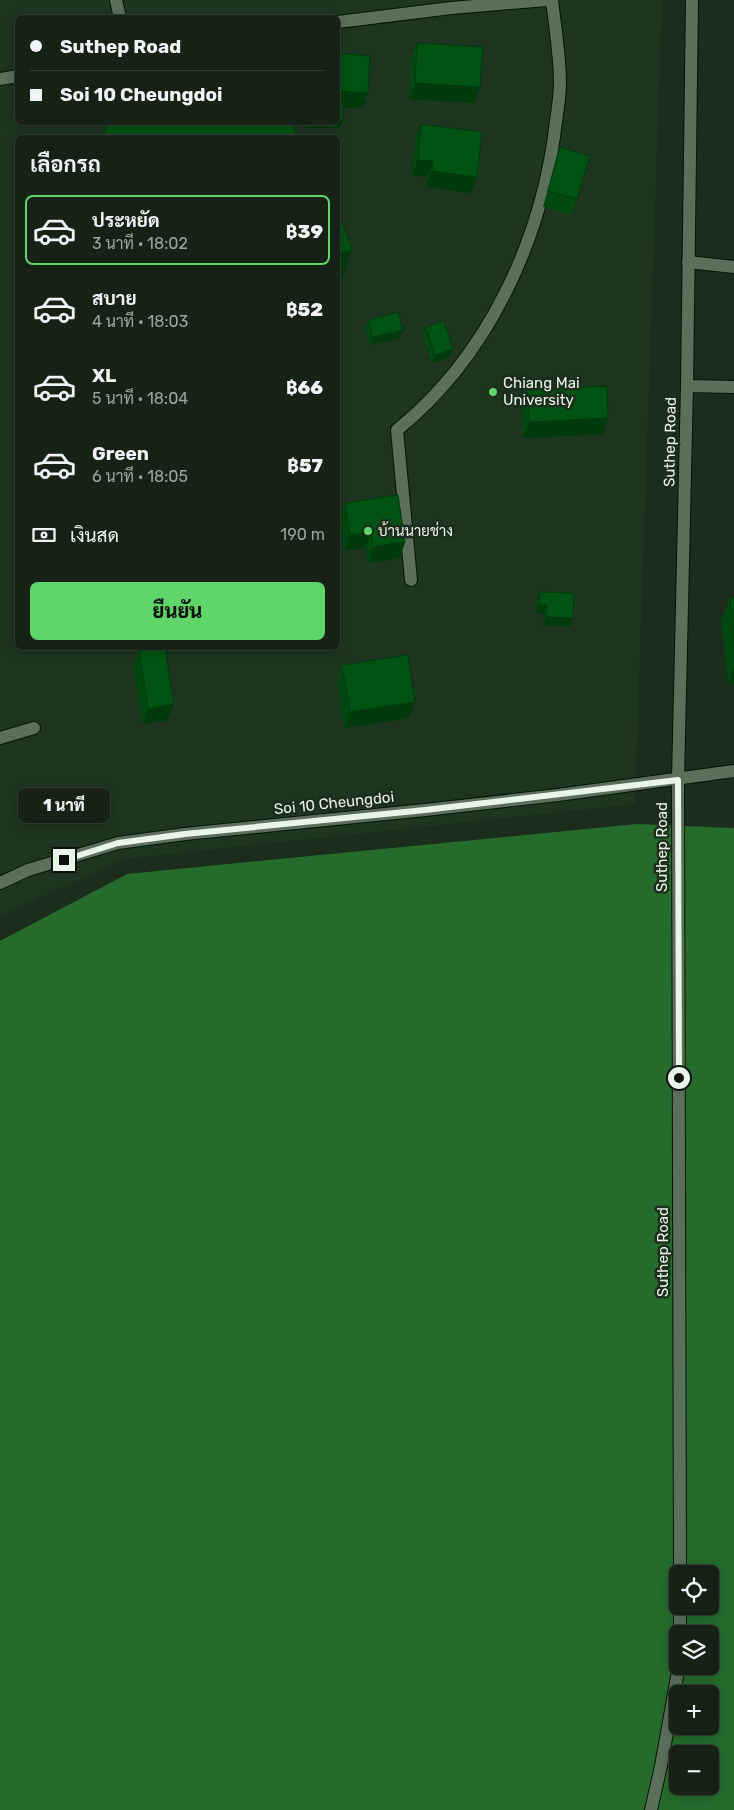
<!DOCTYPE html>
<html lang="th">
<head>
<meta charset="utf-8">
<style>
	:root { --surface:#152215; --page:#1e2a1e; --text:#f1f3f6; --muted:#9da4a0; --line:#343f34; --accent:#60d56a }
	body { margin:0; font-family:Rubik,Sarabun,sans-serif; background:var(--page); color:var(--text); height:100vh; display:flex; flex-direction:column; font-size:19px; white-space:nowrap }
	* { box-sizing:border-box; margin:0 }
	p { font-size:16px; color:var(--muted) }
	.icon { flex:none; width:28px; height:28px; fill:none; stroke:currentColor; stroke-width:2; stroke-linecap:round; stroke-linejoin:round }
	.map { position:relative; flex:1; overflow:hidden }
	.drawer { position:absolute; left:15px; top:135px; width:325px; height:515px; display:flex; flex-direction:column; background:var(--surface); border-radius:8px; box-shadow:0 2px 12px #0003,0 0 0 1px var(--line) }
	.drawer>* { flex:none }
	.top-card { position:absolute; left:15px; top:15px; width:325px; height:110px; border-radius:8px; box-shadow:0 2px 12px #0003,0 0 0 1px var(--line); display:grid; align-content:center; height:110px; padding:0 15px; background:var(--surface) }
	.buttons { position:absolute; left:669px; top:1565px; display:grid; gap:10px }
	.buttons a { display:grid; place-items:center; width:50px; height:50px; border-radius:8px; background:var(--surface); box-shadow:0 2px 12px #0003,0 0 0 1px var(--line); font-size:25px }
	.end { position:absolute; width:22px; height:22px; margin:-11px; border:6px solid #eaf5ea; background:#111; box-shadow:0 0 0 2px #111 }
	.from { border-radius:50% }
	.bubble { position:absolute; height:35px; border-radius:8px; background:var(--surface); box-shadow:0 2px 12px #0003,0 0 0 1px var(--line); font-size:16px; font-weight:800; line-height:35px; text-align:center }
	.top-card b { display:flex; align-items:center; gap:18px; height:48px; font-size:19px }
	.top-card b+b { border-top:1px solid var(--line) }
	.top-card i { width:12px; height:12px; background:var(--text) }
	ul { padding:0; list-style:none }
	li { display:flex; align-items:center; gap:15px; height:70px; margin:0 10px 8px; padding:0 5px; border:2px solid transparent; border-radius:8px }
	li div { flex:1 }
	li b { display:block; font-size:19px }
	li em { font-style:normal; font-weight:800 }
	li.current { border-color:var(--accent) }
	li>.icon { width:45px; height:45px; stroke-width:1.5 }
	h2 { padding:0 15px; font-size:22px; line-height:60px }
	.pay { display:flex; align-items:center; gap:12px; height:55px; padding:0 15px; font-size:19px }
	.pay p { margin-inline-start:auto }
	.primary-button { display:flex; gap:10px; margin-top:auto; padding:10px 15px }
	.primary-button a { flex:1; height:58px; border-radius:8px; background:var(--accent); color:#111; font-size:20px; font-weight:800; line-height:58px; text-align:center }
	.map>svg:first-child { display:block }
	.built { fill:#1e351f; fill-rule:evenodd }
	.forest { fill:#256c2c; fill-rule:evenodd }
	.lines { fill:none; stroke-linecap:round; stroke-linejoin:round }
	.service-casing { stroke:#051506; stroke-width:14 }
	.minor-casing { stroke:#051506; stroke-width:14 }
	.service { stroke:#5b6f5b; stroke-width:12 }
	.minor { stroke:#5b6f5b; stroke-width:12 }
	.wall { fill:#014710 }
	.shaded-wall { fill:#013a0d }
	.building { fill:#015313; stroke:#013a0d }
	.route { stroke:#eaf5ea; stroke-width:6 }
	.poi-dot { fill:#60d56a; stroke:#1c2d1c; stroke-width:2 }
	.labels { text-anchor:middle; stroke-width:5; stroke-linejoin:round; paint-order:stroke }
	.poi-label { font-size:15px; fill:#eaf5ea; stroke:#1c2d1c; text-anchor:start }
	.street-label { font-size:15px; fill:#eaf5ea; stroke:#1c2d1c }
</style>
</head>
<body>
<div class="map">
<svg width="734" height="1810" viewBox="0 0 734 1810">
	<rect width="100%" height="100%" fill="#1c2d1c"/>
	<path class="built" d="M 0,0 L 662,0 L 635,804 L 125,859 L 0,916 ZM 18,18 L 338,18 L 338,122 L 18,122 ZM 18,138 L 338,138 L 338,648 L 18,648 Z"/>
	<path class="forest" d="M 637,824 L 734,828 L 734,1810 L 0,1810 L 0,941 L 127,874 ZM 678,1574 L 710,1574 L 710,1606 L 678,1606 ZM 678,1634 L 710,1634 L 710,1666 L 678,1666 ZM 678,1694 L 710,1694 L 710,1726 L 678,1726 ZM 678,1754 L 710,1754 L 710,1786 L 678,1786 Z"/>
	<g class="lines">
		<g class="service-casing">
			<path id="service" d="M 116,0 L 120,18
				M 338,22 L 451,8 L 547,0
				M 0,79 L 18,76
				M 688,262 L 734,267
				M 411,580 L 397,430 C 489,356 543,237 556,121 C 558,108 560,95 560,83 C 560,56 555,27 552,0
				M 0,738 L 34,728
				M 678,780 L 680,1574
				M 680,1606 L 680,1634
				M 651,1810 L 661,1766 L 679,1666"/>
		</g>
		<g class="minor-casing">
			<path id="minor" d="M 687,386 L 734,387
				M 678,780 L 687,386 L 692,0
				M 0,883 L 28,870 L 118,843 L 185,834 L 425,810 L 558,795 L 734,771"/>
		</g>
		<use href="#service" class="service"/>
		<use href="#minor" class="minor"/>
	</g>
	<path class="wall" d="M 417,43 L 480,87 L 474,103 L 409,99 L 411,58 Z
		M 421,124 L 477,177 L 471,193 L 426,187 L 427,177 L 412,175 L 415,140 Z
		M 560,147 L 577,199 L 572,215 L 543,207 L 555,163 Z
		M 368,320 L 400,338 L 370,345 L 365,328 Z
		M 426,327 L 450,357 L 432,363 L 423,335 Z
		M 527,389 L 608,418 L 603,434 L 523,438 L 522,405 Z
		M 345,503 L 400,558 L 368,563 L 365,547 L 344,551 L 340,518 Z
		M 540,592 L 573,618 L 570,626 L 543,626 L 544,614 L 536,613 L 537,600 Z
		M 730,598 L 734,598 L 734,683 L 728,684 L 721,620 Z
		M 152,648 L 172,648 L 166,655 L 168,720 L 143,724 L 133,667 L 139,651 L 154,649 Z
		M 342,665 L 415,702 L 409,718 L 344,728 L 337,681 Z"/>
	<path class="shaded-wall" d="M 415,83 L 480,87 L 474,103 L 409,99 Z
		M 338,91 L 368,93 L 362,109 L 338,107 Z
		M 338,120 L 343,120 L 340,128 L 306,128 L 308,122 L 338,122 Z
		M 418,160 L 433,161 L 427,177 L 412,175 Z
		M 432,171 L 477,177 L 471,193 L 426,187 Z
		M 352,250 L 342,278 L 338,279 L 338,254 Z
		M 403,330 L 400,338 L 370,345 L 373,337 Z
		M 453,349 L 450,357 L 432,363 L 435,355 Z
		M 608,418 L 603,434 L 523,438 L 529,422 Z
		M 371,532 L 365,547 L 344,551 L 350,535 Z
		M 405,542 L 400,558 L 368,563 L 373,547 Z
		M 539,605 L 547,605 L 544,614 L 536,613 Z
		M 546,617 L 573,618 L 570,626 L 543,626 Z
		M 168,648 L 172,648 L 164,657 Z
		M 734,667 L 734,683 L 728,684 Z
		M 415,702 L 409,718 L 344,728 L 350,712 Z
		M 174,704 L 168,720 L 143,724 L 148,709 Z"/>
	<path class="building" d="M 417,43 L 483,47 L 480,87 L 415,83 Z
		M 338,53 L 370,56 L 368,93 L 338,91 Z
		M 338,102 L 343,102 L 343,120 L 338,120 Z
		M 110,122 L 290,122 L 300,138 L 100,138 Z
		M 421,124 L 482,132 L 477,177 L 432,171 L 433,161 L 418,160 Z
		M 560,147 L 590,156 L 577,199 L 548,191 Z
		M 338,210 L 352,250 L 338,254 Z
		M 398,312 L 403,330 L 373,337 L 368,320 Z
		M 444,321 L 453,349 L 435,355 L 426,327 Z
		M 607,386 L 608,418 L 529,422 L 527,389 Z
		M 398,495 L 405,542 L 373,547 L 371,532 L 350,535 L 345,503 Z
		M 540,592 L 574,593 L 573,618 L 546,617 L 547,605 L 539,605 Z
		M 730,598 L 734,598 L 734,641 Z
		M 161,648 L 165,648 L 174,704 L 148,709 L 139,651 Z
		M 408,655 L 415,702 L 350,712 L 342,665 Z"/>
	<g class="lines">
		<path class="route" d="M 64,860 L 118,843 L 185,834 L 425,810 L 678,780 L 679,1078"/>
	</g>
	<g class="poi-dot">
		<circle cx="493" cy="392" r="5"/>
		<circle cx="368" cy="531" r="5"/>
	</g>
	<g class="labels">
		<g class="poi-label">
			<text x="503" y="388">Chiang Mai<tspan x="503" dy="17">University</tspan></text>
			<text x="378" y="536">บ้านนายช่าง</text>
		</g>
		<g class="street-label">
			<text transform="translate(670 442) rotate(-89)" y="5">Suthep Road</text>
			<text transform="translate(334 803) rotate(-6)" y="5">Soi 10 Cheungdoi</text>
			<text transform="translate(662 847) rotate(-90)" y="5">Suthep Road</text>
			<text transform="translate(663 1252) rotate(-90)" y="5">Suthep Road</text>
		</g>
	</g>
</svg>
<div class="buttons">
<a><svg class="icon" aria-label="locate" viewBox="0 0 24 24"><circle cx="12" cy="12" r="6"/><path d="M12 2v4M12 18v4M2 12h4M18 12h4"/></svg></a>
<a><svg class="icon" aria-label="layers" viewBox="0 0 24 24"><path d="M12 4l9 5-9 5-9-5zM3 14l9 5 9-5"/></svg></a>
<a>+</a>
<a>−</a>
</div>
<i class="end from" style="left:679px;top:1078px"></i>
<i class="end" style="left:64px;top:860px"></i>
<div class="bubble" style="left:18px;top:788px;width:92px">1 นาที</div>
<div class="top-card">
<b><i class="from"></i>Suthep Road</b>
<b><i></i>Soi 10 Cheungdoi</b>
</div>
<section class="drawer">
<h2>เลือกรถ</h2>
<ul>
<li class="current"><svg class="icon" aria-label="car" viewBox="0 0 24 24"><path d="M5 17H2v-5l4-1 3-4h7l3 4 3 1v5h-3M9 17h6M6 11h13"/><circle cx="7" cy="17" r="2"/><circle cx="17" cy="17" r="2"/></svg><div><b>ประหยัด</b><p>3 นาที · 18:02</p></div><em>฿39</em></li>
<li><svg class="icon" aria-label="car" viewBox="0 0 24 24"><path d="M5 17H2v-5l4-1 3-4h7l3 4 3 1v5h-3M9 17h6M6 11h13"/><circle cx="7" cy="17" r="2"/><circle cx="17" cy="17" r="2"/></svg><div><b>สบาย</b><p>4 นาที · 18:03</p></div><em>฿52</em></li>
<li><svg class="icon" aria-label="car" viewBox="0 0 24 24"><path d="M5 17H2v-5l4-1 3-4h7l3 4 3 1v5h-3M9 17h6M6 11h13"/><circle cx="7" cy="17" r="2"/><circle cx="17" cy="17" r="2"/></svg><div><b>XL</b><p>5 นาที · 18:04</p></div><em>฿66</em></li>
<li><svg class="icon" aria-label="car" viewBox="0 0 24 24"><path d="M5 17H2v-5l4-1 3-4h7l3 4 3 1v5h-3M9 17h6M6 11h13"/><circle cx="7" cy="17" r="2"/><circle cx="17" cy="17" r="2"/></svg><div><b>Green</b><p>6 นาที · 18:05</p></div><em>฿57</em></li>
</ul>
<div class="pay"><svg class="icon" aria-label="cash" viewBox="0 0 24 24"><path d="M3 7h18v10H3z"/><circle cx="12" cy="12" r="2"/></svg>เงินสด<p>190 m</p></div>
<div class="primary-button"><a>ยืนยัน</a></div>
</section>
</div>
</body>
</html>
